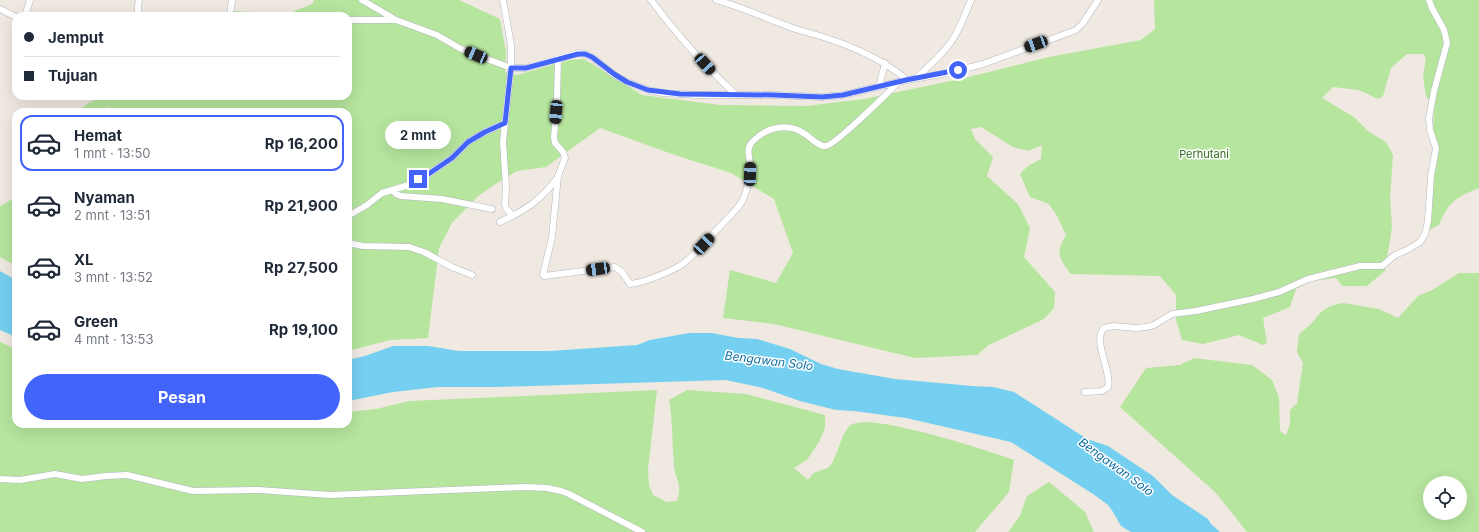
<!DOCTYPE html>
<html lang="id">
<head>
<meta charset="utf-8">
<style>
	:root { --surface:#fff; --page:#f6f6f7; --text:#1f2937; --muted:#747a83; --line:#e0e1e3; --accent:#4264fb }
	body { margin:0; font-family:Inter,sans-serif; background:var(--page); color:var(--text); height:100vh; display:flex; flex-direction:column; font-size:15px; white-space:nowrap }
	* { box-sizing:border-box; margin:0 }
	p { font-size:13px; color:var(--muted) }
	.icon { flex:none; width:22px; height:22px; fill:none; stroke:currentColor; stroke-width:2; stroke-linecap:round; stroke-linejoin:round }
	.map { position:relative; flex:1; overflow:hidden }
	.drawer { position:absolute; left:12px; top:108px; width:340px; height:320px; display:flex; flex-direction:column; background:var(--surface); border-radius:12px; box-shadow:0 4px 16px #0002 }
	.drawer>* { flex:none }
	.guide { position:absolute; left:12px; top:12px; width:340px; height:88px; border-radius:12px; box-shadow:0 4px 16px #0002; display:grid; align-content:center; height:88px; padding:0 12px; background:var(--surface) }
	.tools { position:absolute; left:1423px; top:476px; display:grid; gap:8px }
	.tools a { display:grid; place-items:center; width:44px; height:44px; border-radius:50%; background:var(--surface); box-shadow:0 4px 16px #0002; font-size:20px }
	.end { position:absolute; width:18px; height:18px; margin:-9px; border:5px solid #4264fb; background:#fff; box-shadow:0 0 0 2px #fff }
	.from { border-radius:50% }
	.bubble { position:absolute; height:28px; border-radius:14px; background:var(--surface); box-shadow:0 4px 16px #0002; font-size:13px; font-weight:700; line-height:28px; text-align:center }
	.car { position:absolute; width:12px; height:24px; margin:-12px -6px; border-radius:5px; box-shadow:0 0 3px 1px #0007; background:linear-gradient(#222 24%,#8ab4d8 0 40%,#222 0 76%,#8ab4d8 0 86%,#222 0) }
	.guide b { display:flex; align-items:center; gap:14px; height:38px; font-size:15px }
	.guide b+b { border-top:1px solid var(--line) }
	.guide i { width:10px; height:10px; background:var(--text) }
	ul { padding:7px 0 0; list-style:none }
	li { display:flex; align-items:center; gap:12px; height:56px; margin:0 8px 6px; padding:0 4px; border:2px solid transparent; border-radius:12px }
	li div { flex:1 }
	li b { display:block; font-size:15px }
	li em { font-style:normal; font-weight:700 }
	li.current { border-color:var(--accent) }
	li>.icon { width:36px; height:36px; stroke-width:1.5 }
	.primary-button { display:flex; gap:8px; margin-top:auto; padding:8px 12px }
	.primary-button a { flex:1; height:46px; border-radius:24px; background:var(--accent); color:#fff; font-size:16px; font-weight:700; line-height:46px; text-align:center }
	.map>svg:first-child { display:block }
	.green { fill:#b6e59e; fill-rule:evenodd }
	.water { fill:#75cff0 }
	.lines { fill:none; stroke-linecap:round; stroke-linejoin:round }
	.minor-casing { stroke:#b4b7c1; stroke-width:7 }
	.minor { stroke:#fff; stroke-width:6 }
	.route { stroke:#4264fb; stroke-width:5 }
	.labels { text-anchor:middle; stroke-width:3; stroke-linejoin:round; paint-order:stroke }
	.park-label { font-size:11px; fill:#2c6e1b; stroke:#fff }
	.water-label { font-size:12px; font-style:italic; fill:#0d6fa3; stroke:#fff }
</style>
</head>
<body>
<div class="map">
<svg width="1479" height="532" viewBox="0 0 1479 532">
	<rect width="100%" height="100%" fill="#efe9e1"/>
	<path class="green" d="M 314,0 L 459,0 L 500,19 L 506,52 L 505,72 L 517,75 L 569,60 L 584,59 L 642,95 L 720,105 L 806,106 L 864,99 L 965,78 L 1049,57 L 1141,40 L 1155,29 L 1154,0 L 1479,0 L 1479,188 C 1457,197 1448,202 1439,225 L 1429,230 L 1434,172 L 1439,151 L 1433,134 L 1434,104 L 1426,97 L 1423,77 L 1426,58 L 1423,54 L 1407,54 L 1391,68 L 1383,96 L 1378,99 L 1359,90 L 1333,87 L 1322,98 L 1354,117 L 1368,131 L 1386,142 L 1393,155 L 1390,197 L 1392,227 L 1385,271 L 1367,286 L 1342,286 L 1336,278 L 1311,281 L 1296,289 L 1290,307 L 1263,318 L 1267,343 L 1263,345 L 1239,335 L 1203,344 L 1182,340 L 1176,320 L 1176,295 L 1160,276 L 1071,274 C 1059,259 1055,253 1066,235 L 1057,216 L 1049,204 L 1030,197 L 1020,174 L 1028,166 L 1041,159 L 1042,145 L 1028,151 L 1013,147 L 981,127 L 971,129 L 975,139 L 993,157 L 987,176 L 1018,204 L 1030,228 L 1024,257 L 1055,292 L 1054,308 L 1044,319 L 989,345 L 977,355 L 915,358 L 774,324 L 723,318 L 730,270 L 776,283 L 793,253 L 774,199 L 731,173 L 672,154 L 600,128 L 546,167 L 517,171 L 497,183 L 478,196 L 452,223 L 439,248 L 428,338 L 390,340 L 348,351 L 348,112 L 113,112 L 109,106 L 106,112 L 76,112 L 90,102 L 103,96 L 348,96 L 348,16 L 233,16 L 234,11 L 287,14 L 312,4 Z
		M 16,197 L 16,266 L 0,257 L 0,206 Z
		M 1459,273 L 1479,273 L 1479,532 L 1247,532 L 1216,493 L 1120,407 L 1146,368 L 1180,365 L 1194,358 L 1252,365 L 1272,380 L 1279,397 L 1280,431 L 1286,435 L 1290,424 L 1290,410 L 1297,403 L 1303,363 L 1297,352 L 1299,334 L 1310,325 L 1321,312 L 1330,306 L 1343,303 L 1379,309 L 1398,318 L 1418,296 L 1432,290 ZM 1430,483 L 1460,483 L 1460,513 L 1430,513 Z
		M 0,342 L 16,349 L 16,424 L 348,424 L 348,412 L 376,409 L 410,401 L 657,390 L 648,469 L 649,485 L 653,495 L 667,502 L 677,501 C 683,483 675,480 674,465 C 672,443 673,421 669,400 L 687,390 L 746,394 L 825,415 L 825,428 L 819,442 L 807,460 L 794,468 L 808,480 C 810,477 813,473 816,472 C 821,470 827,469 830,466 C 838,456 841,432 851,425 C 871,412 988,451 1014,460 L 1009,492 L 975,532 L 0,532 Z
		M 1049,482 L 1085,512 L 1094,532 L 1008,532 L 1020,516 L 1027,496 Z"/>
	<path class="water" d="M 0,271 L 16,280 L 16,337 L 0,330 Z
		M 689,333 L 712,333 L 738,338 L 757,339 L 790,349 L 821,364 L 838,369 L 895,379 L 972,386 L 993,387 L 1014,392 L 1087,439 L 1108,446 L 1153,476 L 1172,495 L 1208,519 L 1211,524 L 1220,532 L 1131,532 L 1121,526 L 1113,512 L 1108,505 L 1093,494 L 1011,442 L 906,418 L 854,411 L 836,410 L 800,401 L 763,388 L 726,380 L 497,387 L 438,387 L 393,392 L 348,401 L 348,360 L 365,356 L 393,346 L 428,346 L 459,351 L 550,351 L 637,345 L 650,340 Z"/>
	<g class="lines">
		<g class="minor-casing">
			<path id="minor" d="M 362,0 L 396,20 L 437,35 L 461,49 L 511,68 L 526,68 L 578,53 L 585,54 L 592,57 L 613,74 L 627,82 L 648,90 L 663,93 L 697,95 L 774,95 L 821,97 L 843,95 L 907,80 L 948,73 L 983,64 L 1076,30 L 1083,23 L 1098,0
				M 651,0 C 676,34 705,66 736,95
				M 716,0 C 740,6 762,17 785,25 C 796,30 808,32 820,36 C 849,45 884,60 907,80
				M 0,9 L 16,17
				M 25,16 L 30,0
				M 138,16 L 138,5 L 139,0
				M 230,16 L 232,0
				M 348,20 L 394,20
				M 558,59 L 557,99 L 554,138 L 555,143 L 563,152 L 565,158 L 558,176 L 552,237 L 543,275 L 544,276 L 615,267 L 622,272 L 630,284 C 643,283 670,272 681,265 C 693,257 704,244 714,233 C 723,223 734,213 742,202 C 744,197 746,192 747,188 C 749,181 750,173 750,166 C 750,156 745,149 753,141 C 767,127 788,122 805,134 C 811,138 819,147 826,146 C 835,145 889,92 898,82
				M 916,78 C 928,67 941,56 951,42 C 960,30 965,14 971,0
				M 879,87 L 885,63
				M 505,123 L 503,142 L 506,187 L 505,204 L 506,208 L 513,216
				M 392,190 L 396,194 L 401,196 L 442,199 L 492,209
				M 348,216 L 367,205 L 382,193 L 409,185 L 430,173 L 452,158 L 468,142 L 485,132 L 505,123 L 511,68 L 511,45 L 503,0
				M 500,222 C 526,210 541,200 558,177
				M 348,243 L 363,246 L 409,247 L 424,252 L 452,267 L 472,275
				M 1085,392 L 1102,391 L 1108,387 C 1112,371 1092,341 1104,328 L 1114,326 L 1136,328 L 1146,327 L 1154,325 L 1172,314 L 1196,311 L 1253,299 L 1279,292 L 1308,279 L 1360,266 L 1382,266 L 1395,255 L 1407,250 L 1420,242 L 1425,234 L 1428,221 L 1431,176 L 1436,148 L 1430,130 L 1429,118 L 1434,91 L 1447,43 L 1444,30 L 1432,8 L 1429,0
				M 0,479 L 20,480 L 55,474 L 82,479 L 106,476 L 127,475 L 193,491 L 259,490 L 330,495 L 524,487 L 547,488 L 561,491 L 569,494 L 642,532"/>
		</g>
		<use href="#minor" class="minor"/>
	</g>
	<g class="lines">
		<path class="route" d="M 418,179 L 430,173 L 452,158 L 468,142 L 485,132 L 505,123 L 511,68 L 526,68 L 578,54 L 585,54 L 592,57 L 614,74 L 627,82 L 648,90 L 680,94 L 774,95 L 822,97 L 843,95 L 906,80 L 958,70"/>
	</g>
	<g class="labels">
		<g class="park-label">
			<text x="1204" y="158">Perhutani</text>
		</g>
		<g class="water-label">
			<text transform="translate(769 361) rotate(7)" y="4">Bengawan Solo</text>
			<text transform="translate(1116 467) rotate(36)" y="4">Bengawan Solo</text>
		</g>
	</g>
</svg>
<div class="tools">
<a><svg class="icon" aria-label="locate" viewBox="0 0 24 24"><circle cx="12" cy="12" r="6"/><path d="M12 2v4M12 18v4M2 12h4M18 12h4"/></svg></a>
</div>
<i class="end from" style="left:958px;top:70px"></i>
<i class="end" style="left:418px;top:179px"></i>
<div class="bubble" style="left:385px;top:121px;width:66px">2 mnt</div>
<i class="car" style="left:1036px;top:44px;rotate:250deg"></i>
<i class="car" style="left:476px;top:55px;rotate:293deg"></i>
<i class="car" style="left:705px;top:64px;rotate:138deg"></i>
<i class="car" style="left:556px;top:112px;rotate:185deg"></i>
<i class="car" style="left:750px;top:174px;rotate:2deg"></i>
<i class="car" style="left:704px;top:244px;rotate:43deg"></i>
<i class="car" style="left:598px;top:269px;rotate:262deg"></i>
<div class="guide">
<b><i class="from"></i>Jemput</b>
<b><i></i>Tujuan</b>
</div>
<section class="drawer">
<ul>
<li class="current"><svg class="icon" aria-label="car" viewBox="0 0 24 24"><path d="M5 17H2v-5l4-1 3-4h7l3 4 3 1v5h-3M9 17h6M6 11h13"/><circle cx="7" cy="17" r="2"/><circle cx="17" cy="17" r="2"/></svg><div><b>Hemat</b><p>1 mnt · 13:50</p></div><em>Rp 16,200</em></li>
<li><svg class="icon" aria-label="car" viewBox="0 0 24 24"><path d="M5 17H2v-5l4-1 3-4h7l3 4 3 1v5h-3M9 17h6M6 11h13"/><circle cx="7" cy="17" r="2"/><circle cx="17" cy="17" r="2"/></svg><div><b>Nyaman</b><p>2 mnt · 13:51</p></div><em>Rp 21,900</em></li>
<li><svg class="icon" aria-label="car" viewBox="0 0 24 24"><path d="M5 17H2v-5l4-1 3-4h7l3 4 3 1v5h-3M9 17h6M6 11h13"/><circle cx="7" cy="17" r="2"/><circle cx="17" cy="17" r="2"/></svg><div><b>XL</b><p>3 mnt · 13:52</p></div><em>Rp 27,500</em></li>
<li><svg class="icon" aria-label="car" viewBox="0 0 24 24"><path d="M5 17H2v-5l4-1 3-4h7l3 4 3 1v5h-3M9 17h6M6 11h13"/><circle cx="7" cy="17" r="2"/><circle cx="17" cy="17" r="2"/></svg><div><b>Green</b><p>4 mnt · 13:53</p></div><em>Rp 19,100</em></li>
</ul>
<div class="primary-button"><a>Pesan</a></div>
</section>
</div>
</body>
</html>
